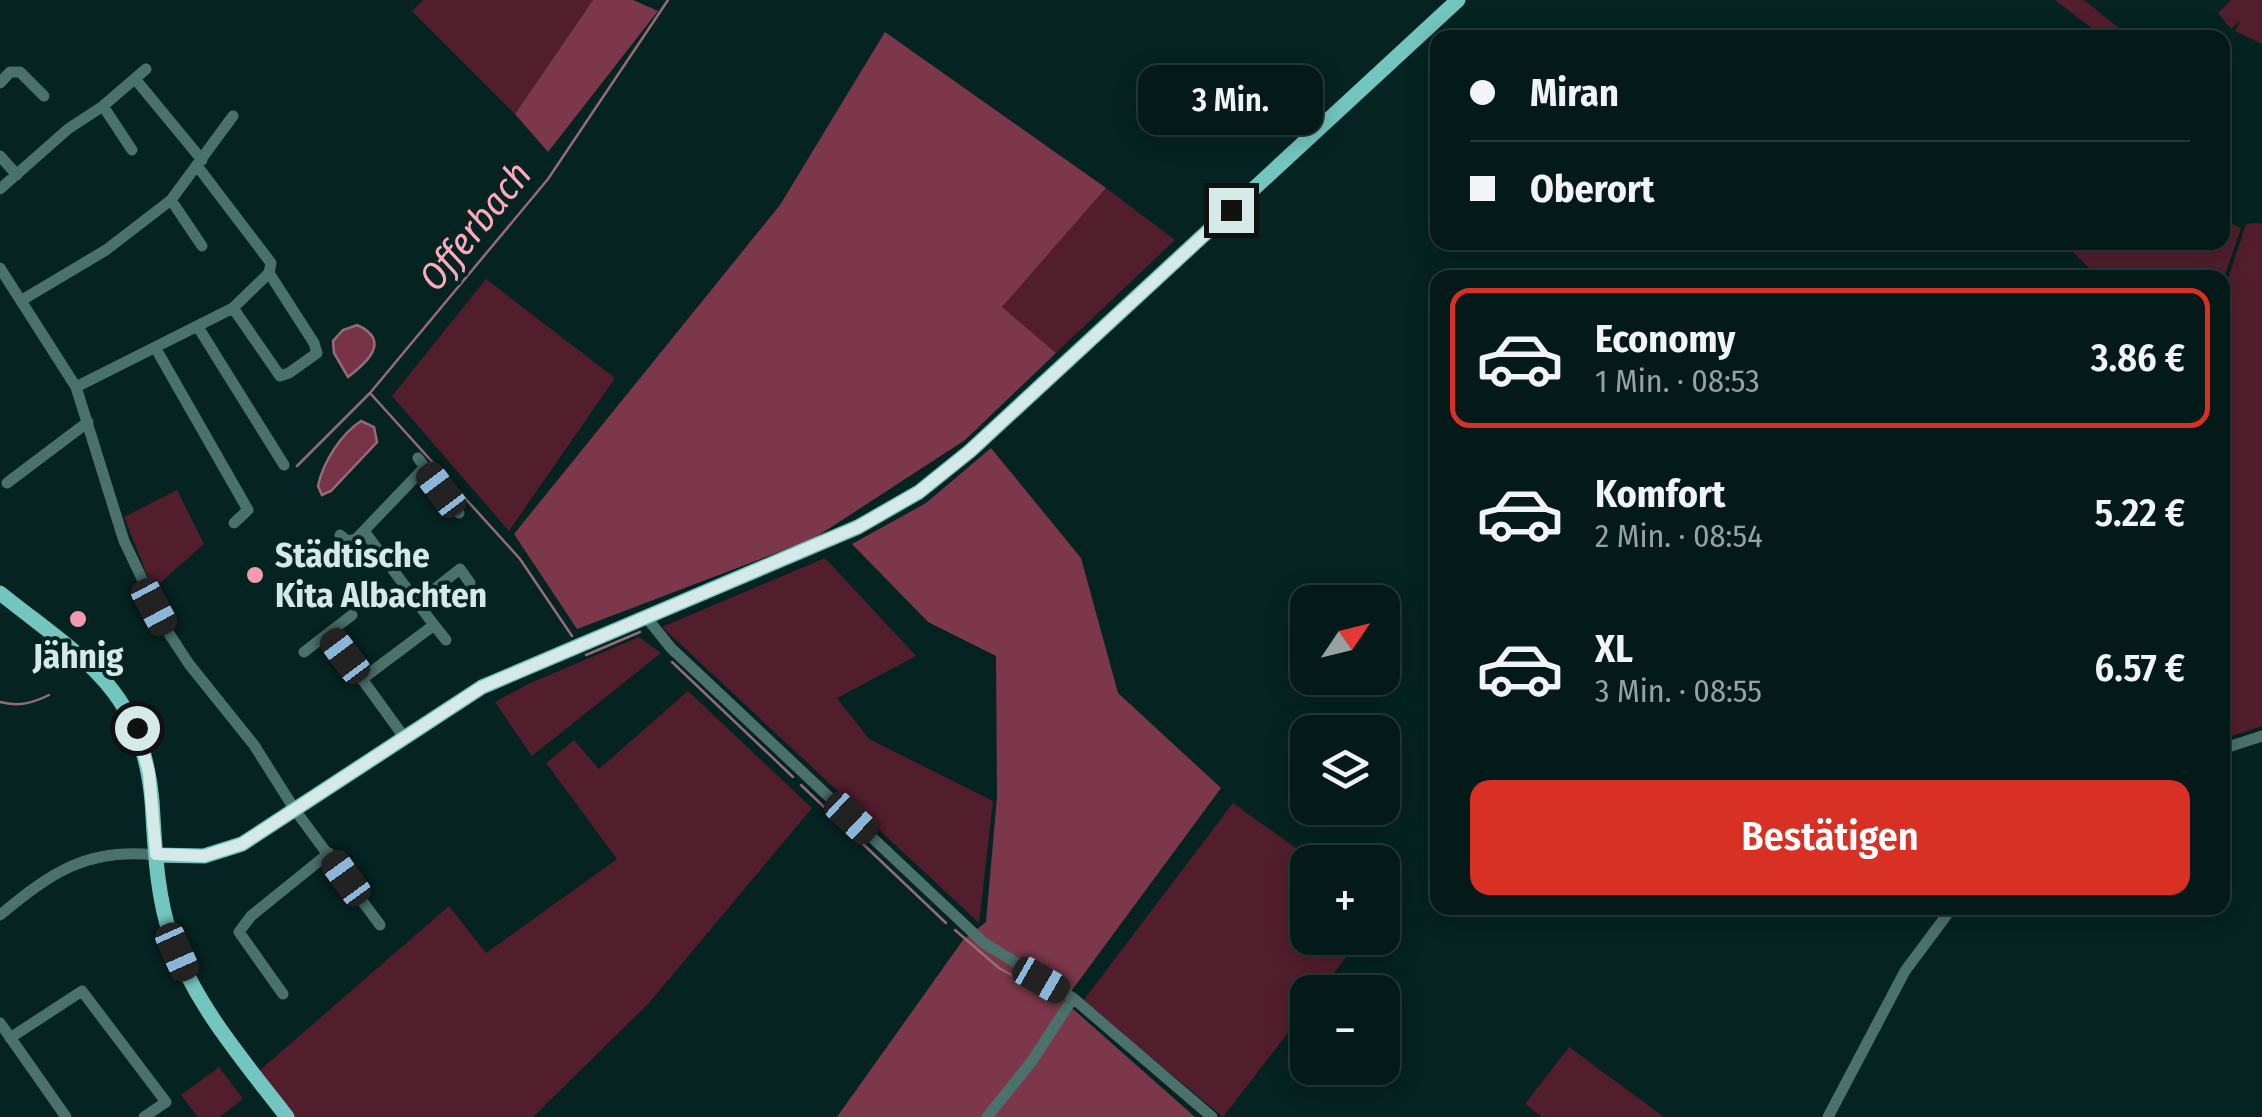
<!DOCTYPE html>
<html lang="de">
<head>
<meta charset="utf-8">
<style>
	:root { --surface:#041a19; --page:#122726; --text:#f1f3f6; --muted:#97a1a2; --line:#253838; --accent:#d93025 }
	body { margin:0; font-family:"Fira Sans Condensed",sans-serif; background:var(--page); color:var(--text); height:100vh; display:flex; flex-direction:column; font-size:38px; white-space:nowrap }
	* { box-sizing:border-box; margin:0 }
	p { font-size:32px; color:var(--muted) }
	.icon { flex:none; width:55px; height:55px; fill:none; stroke:currentColor; stroke-width:2; stroke-linecap:round; stroke-linejoin:round }
	.map { position:relative; flex:1; overflow:hidden }
	.sheet { position:absolute; left:1430px; top:270px; width:800px; height:645px; display:flex; flex-direction:column; background:var(--surface); border-radius:20px; box-shadow:0 5px 25px #0003,0 0 0 2px var(--line) }
	.sheet>* { flex:none }
	.hud { position:absolute; left:1430px; top:30px; width:800px; height:220px; border-radius:20px; box-shadow:0 5px 25px #0003,0 0 0 2px var(--line); display:grid; align-content:center; height:220px; padding:0 40px; background:var(--surface) }
	.needle { width:65px; rotate:55deg }
	.controls { position:absolute; left:1290px; top:585px; display:grid; gap:20px }
	.controls a { display:grid; place-items:center; width:110px; height:110px; border-radius:20px; background:var(--surface); box-shadow:0 5px 25px #0003,0 0 0 2px var(--line); font-size:50px }
	.end { position:absolute; width:45px; height:45px; margin:-22px; border:12px solid #d5eae8; background:#111; box-shadow:0 0 0 5px #111 }
	.from { border-radius:50% }
	.bubble { position:absolute; height:70px; border-radius:20px; background:var(--surface); box-shadow:0 5px 25px #0003,0 0 0 2px var(--line); font-size:32px; font-weight:600; line-height:70px; text-align:center }
	.car { position:absolute; width:30px; height:60px; margin:-30px -15px; border-radius:12px; box-shadow:0 0 8px 2px #0007; background:linear-gradient(#222 24%,#8ab4d8 0 40%,#222 0 76%,#8ab4d8 0 86%,#222 0) }
	.hud b { display:flex; align-items:center; gap:35px; height:95px; font-size:38px }
	.hud b+b { border-top:2px solid var(--line) }
	.hud i { width:25px; height:25px; background:var(--text) }
	ul { padding:18px 0 0; list-style:none }
	li { display:flex; align-items:center; gap:30px; height:140px; margin:0 20px 15px; padding:0 20px; border:5px solid transparent; border-radius:20px }
	li div { flex:1 }
	li b { display:block; font-size:38px }
	li em { font-style:normal; font-weight:600 }
	li.active { border-color:var(--accent) }
	li>.icon { width:90px; height:90px; stroke-width:1.5 }
	.button { display:flex; gap:20px; margin-top:auto; padding:20px 40px }
	.button a { flex:1; height:115px; border-radius:20px; background:var(--accent); color:#fff; font-size:40px; font-weight:600; line-height:115px; text-align:center }
	.map>svg:first-child { display:block }
	.green { fill:#521e2d }
	.forest { fill:#7c384a }
	.water { fill:#783447; stroke:#946b77; stroke-width:2.5 }
	.lines { fill:none; stroke-linecap:round; stroke-linejoin:round }
	.stream { stroke:#946b77; stroke-width:2.5 }
	.minor { stroke:#4b716d; stroke-width:11 }
	.major { stroke:#73c5bf; stroke-width:15 }
	.route { stroke:#d5eae8; stroke-width:12 }
	.poi-dot { fill:#f29aae; stroke:#052321; stroke-width:4 }
	.labels { text-anchor:middle; stroke-width:8; stroke-linejoin:round; paint-order:stroke }
	.poi-label { font-size:35px; font-weight:bold; fill:#d5eae8; stroke:#052321; text-anchor:start }
	.water-label { font-size:38px; font-style:italic; fill:#fdaabc; stroke:#052321 }
</style>
</head>
<body>
<div class="map">
<svg width="2262" height="1117" viewBox="0 0 2262 1117">
	<rect width="100%" height="100%" fill="#052321"/>
	<path class="green" d="M 423,0 L 593,0 L 515,114 L 412,11 Z
		M 2055,0 L 2084,0 L 2130,37 L 2103,37 Z
		M 2231,0 L 2262,0 L 2262,44 L 2235,31 L 2241,20 L 2231,29 L 2218,13 Z
		M 1106,188 L 1175,240 L 1056,353 L 1001,308 Z
		M 2223,220 L 2241,228 L 2223,281 L 2222,278 L 2098,277 L 2064,243 L 2222,242 Z
		M 2253,223 L 2262,224 L 2262,726 L 2223,739 L 2223,294 L 2246,224 Z
		M 486,279 L 615,378 L 509,531 L 392,396 Z
		M 177,490 L 204,544 L 153,589 L 124,517 Z
		M 825,558 L 916,656 L 837,698 L 869,739 L 993,801 L 979,923 L 662,627 Z
		M 639,637 L 661,653 L 532,756 L 495,702 L 528,684 Z
		M 688,691 L 812,808 L 649,1003 L 533,1117 L 295,1117 L 259,1071 L 449,906 L 486,953 L 617,859 L 546,763 L 574,740 L 599,769 Z
		M 1233,803 L 1315,862 L 1308,862 L 1308,938 L 1361,938 L 1319,992 L 1308,992 L 1307,1008 L 1223,1117 L 1083,1001 Z
		M 1569,1047 L 1664,1117 L 1542,1117 L 1525,1104 Z
		M 219,1067 L 243,1099 L 219,1117 L 198,1117 L 181,1095 Z"/>
	<path class="forest" d="M 593,0 L 633,0 L 658,11 L 548,152 L 515,114 Z
		M 885,32 L 1106,188 L 1002,307 L 1056,353 L 965,440 L 813,539 L 577,629 L 514,534 L 780,205 Z
		M 991,448 L 1081,558 L 1118,693 L 1221,788 L 1064,1001 L 1195,1117 L 837,1117 L 963,940 L 986,922 L 997,797 L 996,656 L 928,622 L 852,544 L 926,503 Z"/>
	<path class="water" d="M 357,325 C 393,341 365,364 348,377 L 334,353 L 333,341 L 343,330 Z
		M 361,421 L 374,427 L 377,442 L 331,491 L 322,495 L 318,486 C 323,462 341,434 361,421 Z"/>
	<g class="lines">
		<path class="stream" d="M 370,393 L 520,559 L 572,636
			M 297,466 L 370,393 L 548,179 L 668,0
			M 586,655 L 640,632
			M 672,662 L 793,777
			M 0,702 C 18,707 33,703 49,695
			M 801,785 L 946,923
			M 955,930 L 999,968 L 1056,1000"/>
		<path class="minor" d="M 136,80 L 202,160
			M 0,83 L 10,72 L 20,72 L 44,96
			M 103,106 L 132,150
			M 0,156 L 17,175
			M 198,167 L 271,263 L 269,273 L 314,343 L 317,353 L 289,373 L 280,376 L 233,308
			M 0,189 L 68,129 L 103,106 L 146,69
			M 171,200 L 202,246
			M 0,268 L 76,387 L 124,541 L 166,629 L 189,664 L 254,745 L 295,810 L 380,925
			M 22,300 L 106,250 L 171,200 L 233,116
			M 198,327 L 284,465
			M 156,349 L 248,510 L 234,523
			M 76,387 L 233,308 L 269,273
			M 418,458 L 459,513
			M 7,483 L 88,422
			M 364,531 L 434,625 L 362,679 L 404,737
			M 340,535 L 347,541 L 356,539 L 424,468
			M 418,602 L 460,569 L 470,583
			M 646,617 L 671,648 L 984,943 L 1073,998 L 1212,1117
			M 434,625 L 446,640
			M 328,634 L 362,679
			M 304,652 L 352,615
			M 2222,749 L 2262,736
			M 0,915 C 51,873 87,847 156,855
			M 283,994 L 239,932 L 251,916 L 329,853
			M 0,1023 L 66,1117
			M 10,1038 L 82,991 L 166,1102 L 144,1117
			M 987,1117 L 1032,1061 L 1073,998
			M 1828,1117 L 1905,971 L 1952,908"/>
		<path class="major" d="M 0,593 C 81,658 142,687 152,801 C 155,846 156,893 171,937 C 195,1005 243,1060 287,1117
			M 156,855 L 204,856 L 242,844 L 482,687 L 858,527 L 919,492 L 970,451 L 1458,0"/>
	</g>
	<g class="lines">
		<path class="route" d="M 137,728 L 149,773 L 156,854 L 204,856 L 242,844 L 482,687 L 858,527 L 919,492 L 970,451 L 1231,210"/>
	</g>
	<g class="poi-dot">
		<circle cx="255" cy="575" r="10"/>
		<circle cx="78" cy="619" r="10"/>
	</g>
	<g class="labels">
		<g class="poi-label">
			<text x="275" y="567">Städtische<tspan x="275" dy="40">Kita Albachten</tspan></text>
			<text x="78" y="668" text-anchor="middle">Jähnig</text>
		</g>
		<g class="water-label">
			<text transform="translate(475 226) rotate(-51)" y="13">Offerbach</text>
		</g>
	</g>
</svg>
<div class="controls">
<a><svg class="needle" viewBox="-14 -14 28 28"><path d="M0-13l5 13h-10z" fill="#e53935"/><path d="M0 13l5-13h-10z" fill="#97a1a2"/></svg></a>
<a><svg class="icon" aria-label="layers" viewBox="0 0 24 24"><path d="M12 4l9 5-9 5-9-5zM3 14l9 5 9-5"/></svg></a>
<a>+</a>
<a>−</a>
</div>
<i class="end from" style="left:137px;top:728px"></i>
<i class="end" style="left:1231px;top:210px"></i>
<div class="bubble" style="left:1138px;top:65px;width:185px">3 Min.</div>
<i class="car" style="left:441px;top:490px;rotate:323deg"></i>
<i class="car" style="left:154px;top:607px;rotate:152deg"></i>
<i class="car" style="left:345px;top:656px;rotate:323deg"></i>
<i class="car" style="left:851px;top:818px;rotate:133deg"></i>
<i class="car" style="left:346px;top:878px;rotate:324deg"></i>
<i class="car" style="left:177px;top:952px;rotate:156deg"></i>
<i class="car" style="left:1041px;top:980px;rotate:120deg"></i>
<div class="hud">
<b><i class="from"></i>Miran</b>
<b><i></i>Oberort</b>
</div>
<section class="sheet">
<ul>
<li class="active"><svg class="icon" aria-label="car" viewBox="0 0 24 24"><path d="M5 17H2v-5l4-1 3-4h7l3 4 3 1v5h-3M9 17h6M6 11h13"/><circle cx="7" cy="17" r="2"/><circle cx="17" cy="17" r="2"/></svg><div><b>Economy</b><p>1 Min. · 08:53</p></div><em>3.86 €</em></li>
<li><svg class="icon" aria-label="car" viewBox="0 0 24 24"><path d="M5 17H2v-5l4-1 3-4h7l3 4 3 1v5h-3M9 17h6M6 11h13"/><circle cx="7" cy="17" r="2"/><circle cx="17" cy="17" r="2"/></svg><div><b>Komfort</b><p>2 Min. · 08:54</p></div><em>5.22 €</em></li>
<li><svg class="icon" aria-label="car" viewBox="0 0 24 24"><path d="M5 17H2v-5l4-1 3-4h7l3 4 3 1v5h-3M9 17h6M6 11h13"/><circle cx="7" cy="17" r="2"/><circle cx="17" cy="17" r="2"/></svg><div><b>XL</b><p>3 Min. · 08:55</p></div><em>6.57 €</em></li>
</ul>
<div class="button"><a>Bestätigen</a></div>
</section>
</div>
</body>
</html>
